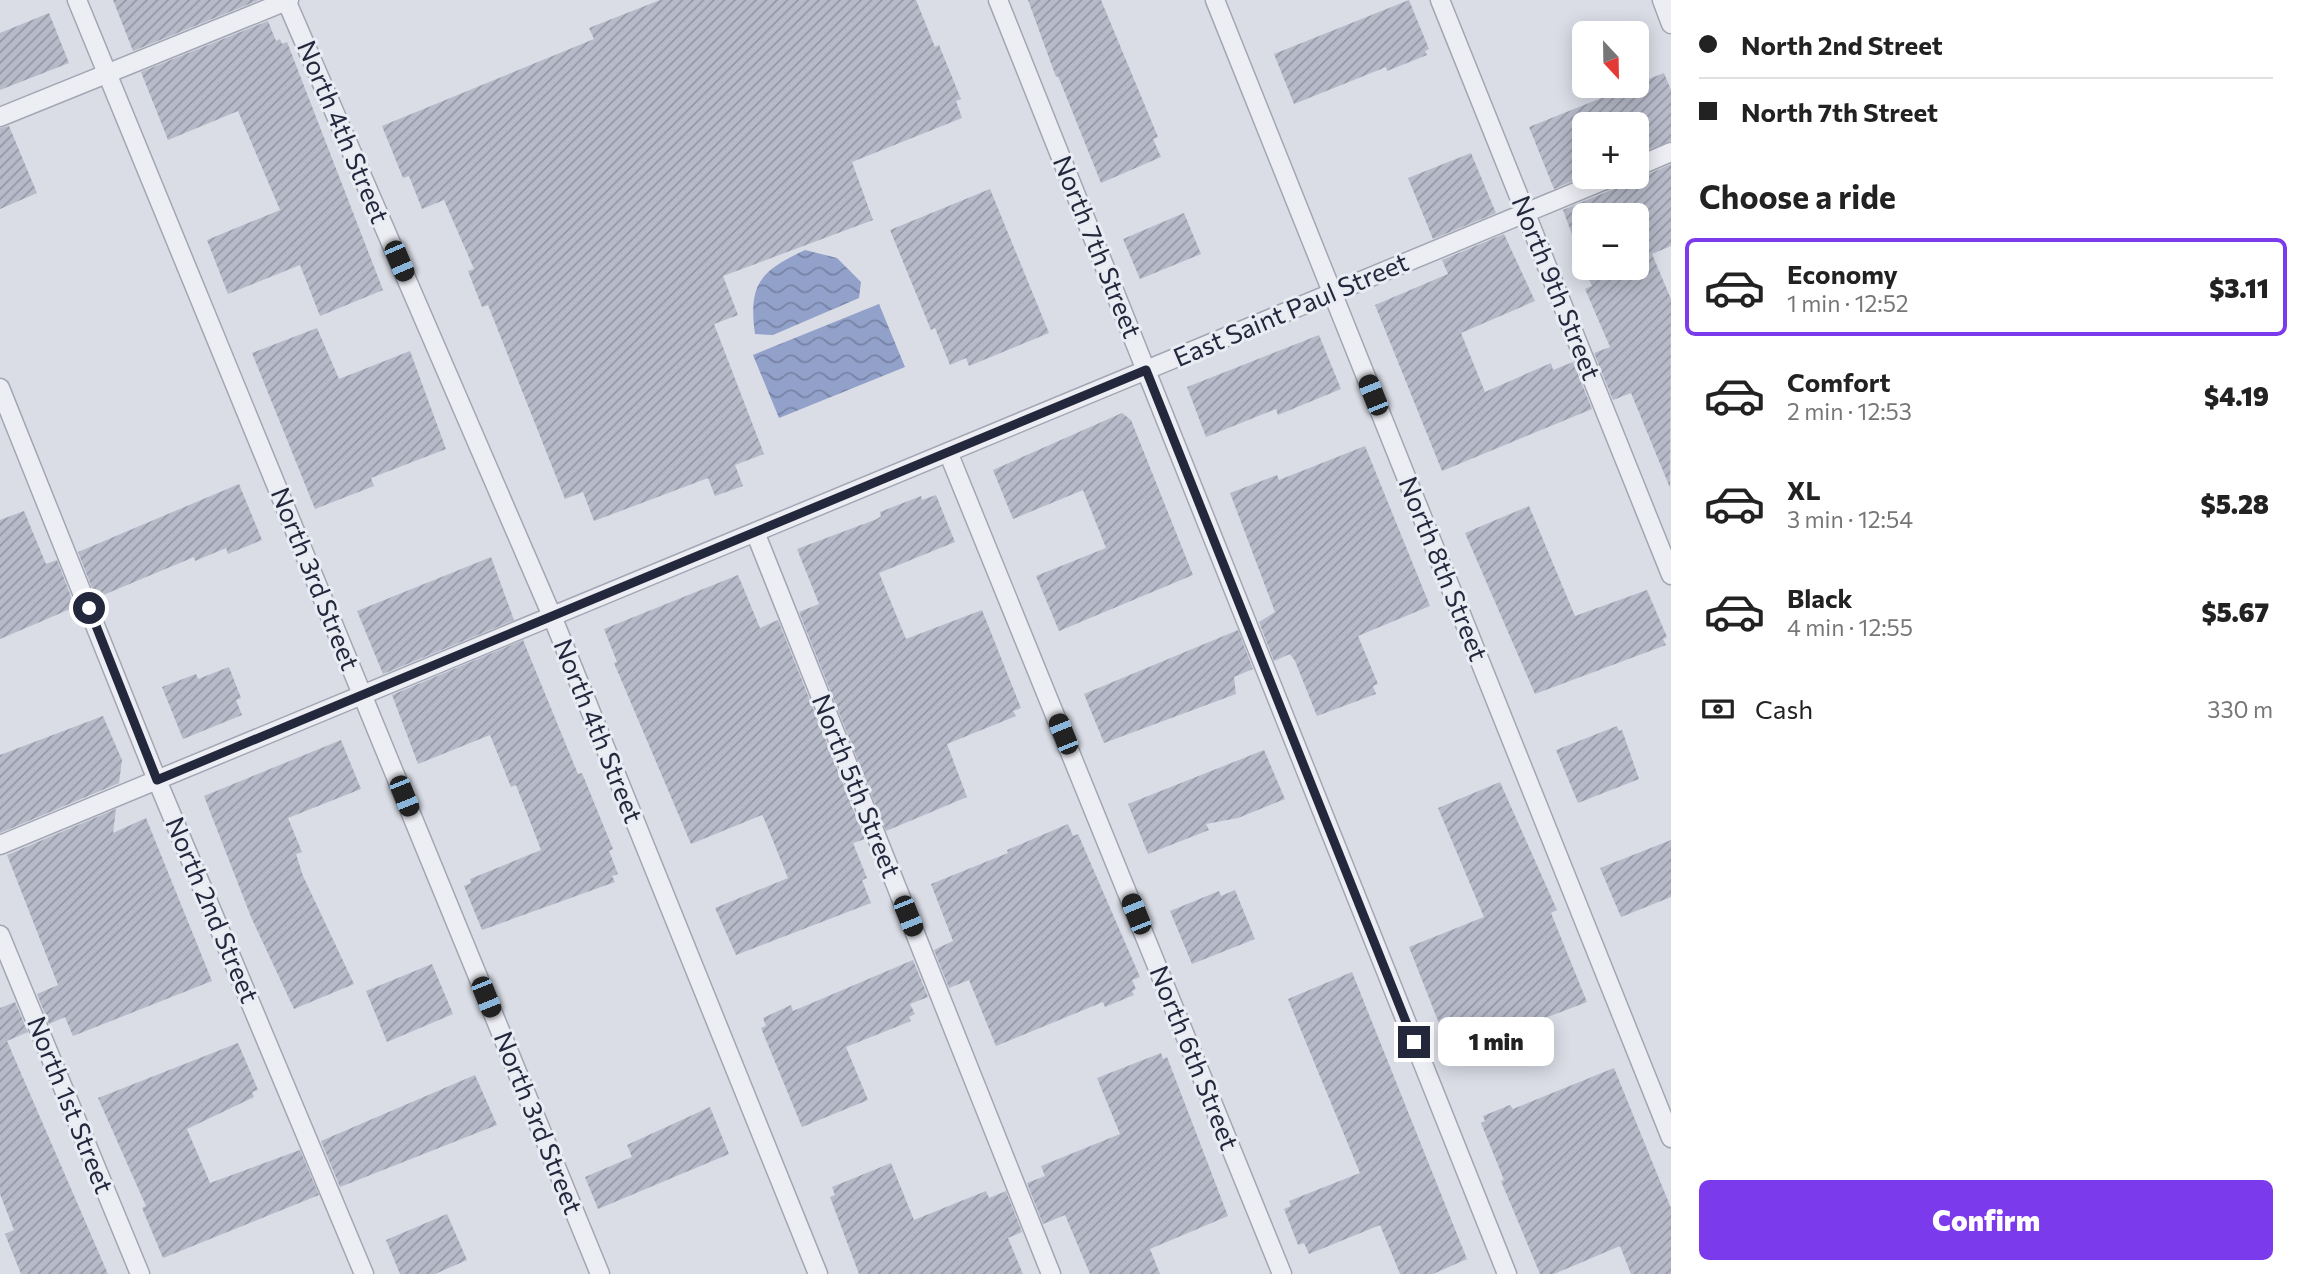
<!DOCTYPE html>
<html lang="en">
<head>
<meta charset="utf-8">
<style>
	:root { --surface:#fff; --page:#f2f2f2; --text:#222; --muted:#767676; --line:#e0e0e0; --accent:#7c3aed }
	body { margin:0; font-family:Commissioner,sans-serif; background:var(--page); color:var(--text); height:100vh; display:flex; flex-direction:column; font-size:26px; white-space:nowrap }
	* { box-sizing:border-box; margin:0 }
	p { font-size:23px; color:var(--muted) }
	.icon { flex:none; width:38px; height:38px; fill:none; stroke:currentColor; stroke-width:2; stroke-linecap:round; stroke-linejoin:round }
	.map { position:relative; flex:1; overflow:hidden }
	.details { display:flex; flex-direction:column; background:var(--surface); width:630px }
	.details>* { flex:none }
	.hud { display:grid; align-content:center; height:154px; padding:0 28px; background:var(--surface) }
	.needle { width:46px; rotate:158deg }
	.buttons { position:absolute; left:1572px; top:21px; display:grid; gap:14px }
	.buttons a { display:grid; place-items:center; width:77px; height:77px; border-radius:10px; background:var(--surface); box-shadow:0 4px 18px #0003; font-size:35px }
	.end { position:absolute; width:32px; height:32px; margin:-16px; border:9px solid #24283d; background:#fff; box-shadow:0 0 0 4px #fff }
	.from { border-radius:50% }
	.bubble { position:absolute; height:49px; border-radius:10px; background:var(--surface); box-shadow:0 4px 18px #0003; font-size:23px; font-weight:800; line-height:49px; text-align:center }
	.car { position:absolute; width:21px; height:42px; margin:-21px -10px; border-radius:9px; box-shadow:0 0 5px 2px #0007; background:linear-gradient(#222 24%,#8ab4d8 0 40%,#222 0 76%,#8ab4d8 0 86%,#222 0) }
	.hud b { display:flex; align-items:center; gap:24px; height:66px; font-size:26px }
	.hud b+b { border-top:2px solid var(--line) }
	.hud i { width:18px; height:18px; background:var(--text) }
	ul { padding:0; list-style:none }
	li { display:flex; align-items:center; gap:21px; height:98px; margin:0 14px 10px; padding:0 14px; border:4px solid transparent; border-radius:10px }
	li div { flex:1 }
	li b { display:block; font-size:26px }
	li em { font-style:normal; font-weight:800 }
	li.on { border-color:var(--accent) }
	li>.icon { width:63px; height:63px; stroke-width:1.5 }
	h2 { padding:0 28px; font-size:32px; line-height:84px }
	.pay { display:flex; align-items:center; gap:18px; height:77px; padding:0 28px; font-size:26px }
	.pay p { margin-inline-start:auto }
	.button { display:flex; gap:14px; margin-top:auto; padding:14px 28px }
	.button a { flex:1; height:80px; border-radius:10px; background:var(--accent); color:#fff; font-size:28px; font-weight:800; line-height:80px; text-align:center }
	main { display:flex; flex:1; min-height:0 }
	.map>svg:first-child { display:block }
	.water { fill:url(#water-waves) }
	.building { fill:url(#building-hatch) }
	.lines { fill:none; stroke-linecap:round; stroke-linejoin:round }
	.service-casing { stroke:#a3a7b3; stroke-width:21 }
	.service { stroke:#edeef4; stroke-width:18 }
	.route { stroke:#24283d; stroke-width:9 }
	.labels { text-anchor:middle; stroke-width:6; stroke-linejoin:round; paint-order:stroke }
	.street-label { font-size:26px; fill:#24283d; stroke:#eaecf4 }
</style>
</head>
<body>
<main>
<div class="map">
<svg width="1671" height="1274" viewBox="0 0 1671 1274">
	<defs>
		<pattern id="water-waves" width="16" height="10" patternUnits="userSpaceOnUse" patternTransform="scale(1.75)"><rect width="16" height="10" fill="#92a1ca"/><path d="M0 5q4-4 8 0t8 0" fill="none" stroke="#7783a5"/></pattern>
		<pattern id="building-hatch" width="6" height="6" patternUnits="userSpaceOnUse" patternTransform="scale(1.75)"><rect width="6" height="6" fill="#b7bac9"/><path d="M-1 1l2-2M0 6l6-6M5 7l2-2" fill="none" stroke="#9597a4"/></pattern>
	</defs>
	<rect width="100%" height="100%" fill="#dadde6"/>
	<path class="water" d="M 805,250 L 837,258 L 861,282 L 859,298 L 773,335 L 755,334 C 748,283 761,271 805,250 Z
		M 879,304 L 905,367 L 779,418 L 753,355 Z"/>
	<path class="building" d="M 113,0 L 259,0 L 133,51 Z
		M 660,0 L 916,0 L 935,47 L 939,45 L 961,99 L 956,101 L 962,118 L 852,162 L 873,220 L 723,276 L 738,315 L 714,324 L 764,454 L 735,465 L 743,486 L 715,496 L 708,478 L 594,521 L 583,492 L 565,499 L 488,305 L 482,307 L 468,271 L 474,269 L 444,200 L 422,209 L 409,176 L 403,178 L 382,126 L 594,39 L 589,28 Z
		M 1028,0 L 1101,0 L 1158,137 L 1153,139 L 1161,157 L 1101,183 L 1058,76 L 1056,77 Z
		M 1409,0 L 1429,49 L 1425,51 L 1427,55 L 1387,71 L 1386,67 L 1294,104 L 1274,54 Z
		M 49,13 L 69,63 L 0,90 L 0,33 Z
		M 268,21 L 276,41 L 280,39 L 282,44 L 287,42 L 383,290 L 320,316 L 300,265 L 228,294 L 207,240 L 280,210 L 238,111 L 168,140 L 141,72 Z
		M 1664,73 L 1671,90 L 1671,141 L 1636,155 L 1636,124 L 1584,124 L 1584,176 L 1554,189 L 1529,127 Z
		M 9,126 L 37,193 L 0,209 L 0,128 Z
		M 1471,153 L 1496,213 L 1433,239 L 1408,178 Z
		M 1671,164 L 1671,246 L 1652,254 L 1671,299 L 1670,488 L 1631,393 L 1613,400 L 1594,353 L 1610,347 L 1585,289 L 1592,286 L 1584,268 L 1636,268 L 1636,215 L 1584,215 L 1584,267 L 1563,210 L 1616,188 L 1623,177 L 1640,178 Z
		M 990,189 L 1049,333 L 969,366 L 966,358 L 950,365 L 935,328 L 931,330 L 890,230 Z
		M 1184,213 L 1201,254 L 1140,279 L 1123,239 Z
		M 1504,234 L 1535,301 L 1461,333 L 1485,392 L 1551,363 L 1553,370 L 1573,362 L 1592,409 L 1442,471 L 1375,305 L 1448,274 L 1442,260 Z
		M 317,328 L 339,379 L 410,351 L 446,449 L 371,478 L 374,486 L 315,509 L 252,353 Z
		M 1319,335 L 1341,389 L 1278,415 L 1276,409 L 1206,437 L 1187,387 Z
		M 1122,413 L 1131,420 L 1193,575 L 1059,631 L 1036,576 L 1106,548 L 1083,490 L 1013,519 L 993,470 Z
		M 1365,446 L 1430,606 L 1358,636 L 1378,684 L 1373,686 L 1376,694 L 1317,716 L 1295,661 L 1290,654 L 1274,661 L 1259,622 L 1275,612 L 1230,493 L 1277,475 L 1279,480 Z
		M 239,484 L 262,540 L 228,554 L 226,548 L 195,561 L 194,557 L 96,598 L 78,552 Z
		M 936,495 L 955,542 L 879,573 L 906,639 L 982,610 L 1021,708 L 1013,711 L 1016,716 L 947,744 L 967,797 L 886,831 L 799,612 L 819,604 L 797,549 L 877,519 L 881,516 L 880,512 L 921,496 L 922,500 Z
		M 1529,506 L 1575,616 L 1647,590 L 1667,637 L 1663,639 L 1666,645 L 1535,694 L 1465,533 Z
		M 24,511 L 46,564 L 57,560 L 75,607 L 0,639 L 0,520 Z
		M 491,557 L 514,620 L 383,674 L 357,611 Z
		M 738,575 L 760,628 L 778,620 L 865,839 L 853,843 L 867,878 L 862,880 L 871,903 L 736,955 L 715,908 L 788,878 L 765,821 L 762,815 L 691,844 L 614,663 L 617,662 L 604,629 Z
		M 1238,630 L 1253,669 L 1234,677 L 1236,694 L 1104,743 L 1084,694 Z
		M 523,640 L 578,774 L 582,773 L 613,849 L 609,851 L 618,874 L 612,876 L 615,882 L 482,930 L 464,886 L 471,883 L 470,879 L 541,850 L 516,785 L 511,787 L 490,735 L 418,764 L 392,695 Z
		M 229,667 L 241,698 L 236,700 L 242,715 L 183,739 L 162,687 L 196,674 L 198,679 Z
		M 103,716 L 122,760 L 119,783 L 0,833 L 0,755 Z
		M 1617,726 L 1619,731 L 1622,730 L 1639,779 L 1578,803 L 1556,750 Z
		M 341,740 L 361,789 L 288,818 L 302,852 L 296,854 L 303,876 L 354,984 L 294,1009 L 251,917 L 204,796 Z
		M 1264,750 L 1285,799 L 1238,818 L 1206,824 L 1209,830 L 1148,854 L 1128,804 Z
		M 1500,782 L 1557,910 L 1551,913 L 1587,1002 L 1451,1054 L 1409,947 L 1484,917 L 1438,808 Z
		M 116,809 L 113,833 L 146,818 L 212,981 L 73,1036 L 65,1017 L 49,1024 L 37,994 L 58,985 L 7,855 Z
		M 1068,824 L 1073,836 L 1078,834 L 1140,977 L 1132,980 L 1136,989 L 1132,991 L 1134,995 L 1105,1007 L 1103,1002 L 996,1046 L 969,980 L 949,988 L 934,950 L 953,941 L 931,884 L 1008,853 L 1007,850 Z
		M 1671,840 L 1671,897 L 1621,917 L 1600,868 Z
		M 1235,890 L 1255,939 L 1192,964 L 1170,911 L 1219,891 L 1221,896 Z
		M 913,960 L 928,997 L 910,1004 L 915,1014 L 909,1017 L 911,1021 L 846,1047 L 868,1100 L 802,1127 L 761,1028 L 766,1026 L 763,1018 L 791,1005 L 793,1011 Z
		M 432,964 L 453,1014 L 387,1042 L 366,991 Z
		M 1352,972 L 1467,1259 L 1433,1274 L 1400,1274 L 1380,1225 L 1309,1254 L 1304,1243 L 1298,1245 L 1284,1209 L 1291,1206 L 1289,1201 L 1360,1173 L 1288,999 Z
		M 15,1002 L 28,1032 L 7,1041 L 108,1274 L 21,1274 L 5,1234 L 14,1230 L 0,1194 L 0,1008 Z
		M 238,1043 L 258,1090 L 252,1092 L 254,1097 L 187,1129 L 210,1183 L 300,1150 L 319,1195 L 163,1258 L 142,1208 L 146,1206 L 98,1098 Z
		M 1161,1053 L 1163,1059 L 1167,1057 L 1228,1216 L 1150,1249 L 1160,1274 L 1090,1274 L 1065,1215 L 1043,1224 L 1027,1183 L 1045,1176 L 1041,1166 L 1120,1134 L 1097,1078 Z
		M 1614,1068 L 1671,1208 L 1671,1274 L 1631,1274 L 1620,1246 L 1554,1274 L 1540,1274 L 1501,1181 L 1504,1180 L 1481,1123 L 1485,1121 L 1483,1116 L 1510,1105 L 1513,1109 Z
		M 475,1075 L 497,1125 L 340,1187 L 321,1141 Z
		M 710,1107 L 729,1154 L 598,1209 L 585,1177 L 632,1157 L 627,1145 Z
		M 891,1163 L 914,1220 L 986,1191 L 989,1198 L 1006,1191 L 1022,1232 L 1008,1238 L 1023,1274 L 859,1274 L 830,1197 L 835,1195 L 832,1187 Z
		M 447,1214 L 467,1260 L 435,1274 L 400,1274 L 386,1240 Z"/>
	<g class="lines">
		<g class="service-casing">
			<path id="service" d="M 77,0 L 600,1274
				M 286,0 L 552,616 L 818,1274
				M 998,0 L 1507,1274
				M 1215,0 L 1671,1138
				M 1440,0 L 1671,575
				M 1662,0 L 1671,24
				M 0,117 L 289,0
				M 1636,167 L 1671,152
				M 0,388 L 157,780 L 364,1274
				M 948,452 L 1282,1274
				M 755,532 L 1051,1274
				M 0,845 L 1612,177
				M 0,935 L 140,1274"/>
		</g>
		<use href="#service" class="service"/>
	</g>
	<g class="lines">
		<path class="route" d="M 89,608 L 157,780 L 1146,370 L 1414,1042"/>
	</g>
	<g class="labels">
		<g class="street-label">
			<text transform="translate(343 132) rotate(67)" y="9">North 4th Street</text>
			<text transform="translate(1097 247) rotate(68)" y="9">North 7th Street</text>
			<text transform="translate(1556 288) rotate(68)" y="9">North 9th Street</text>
			<text transform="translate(1291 310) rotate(-23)" y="9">East Saint Paul Street</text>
			<text transform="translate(1443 569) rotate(68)" y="9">North 8th Street</text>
			<text transform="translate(315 579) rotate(68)" y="9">North 3rd Street</text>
			<text transform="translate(598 731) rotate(68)" y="9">North 4th Street</text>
			<text transform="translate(856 786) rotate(68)" y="9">North 5th Street</text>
			<text transform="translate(212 910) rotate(67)" y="9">North 2nd Street</text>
			<text transform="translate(1194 1058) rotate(68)" y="9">North 6th Street</text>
			<text transform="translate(70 1105) rotate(68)" y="9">North 1st Street</text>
			<text transform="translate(538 1123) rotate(68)" y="9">North 3rd Street</text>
		</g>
	</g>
</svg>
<div class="buttons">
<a><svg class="needle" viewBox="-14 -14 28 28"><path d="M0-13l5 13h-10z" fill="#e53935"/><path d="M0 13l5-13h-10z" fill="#767676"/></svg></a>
<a>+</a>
<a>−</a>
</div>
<i class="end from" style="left:89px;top:608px"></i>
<i class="end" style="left:1414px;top:1042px"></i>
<div class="bubble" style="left:1438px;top:1017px;width:116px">1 min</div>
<i class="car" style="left:399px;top:261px;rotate:157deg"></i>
<i class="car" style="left:1373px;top:395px;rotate:338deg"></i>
<i class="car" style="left:1063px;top:734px;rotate:338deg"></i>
<i class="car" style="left:404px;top:796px;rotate:158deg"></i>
<i class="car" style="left:1136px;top:914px;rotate:338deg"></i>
<i class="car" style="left:908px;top:916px;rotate:158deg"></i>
<i class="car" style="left:486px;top:997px;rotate:158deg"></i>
</div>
<section class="details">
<div class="hud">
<b><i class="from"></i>North 2nd Street</b>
<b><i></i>North 7th Street</b>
</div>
<h2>Choose a ride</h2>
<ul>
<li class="on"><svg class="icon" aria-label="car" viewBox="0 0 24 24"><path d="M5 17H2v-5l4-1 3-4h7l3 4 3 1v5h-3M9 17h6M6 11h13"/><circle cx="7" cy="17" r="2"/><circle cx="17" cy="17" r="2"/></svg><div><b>Economy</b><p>1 min · 12:52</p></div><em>$3.11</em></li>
<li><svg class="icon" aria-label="car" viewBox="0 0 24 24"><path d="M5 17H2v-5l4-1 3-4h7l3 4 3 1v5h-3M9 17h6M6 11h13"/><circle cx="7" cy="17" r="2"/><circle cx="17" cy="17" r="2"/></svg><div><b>Comfort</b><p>2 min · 12:53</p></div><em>$4.19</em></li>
<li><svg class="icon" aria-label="car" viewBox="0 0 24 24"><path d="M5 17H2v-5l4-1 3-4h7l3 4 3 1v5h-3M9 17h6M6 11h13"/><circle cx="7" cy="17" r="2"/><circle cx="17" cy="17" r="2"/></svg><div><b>XL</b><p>3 min · 12:54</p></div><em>$5.28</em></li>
<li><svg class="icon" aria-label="car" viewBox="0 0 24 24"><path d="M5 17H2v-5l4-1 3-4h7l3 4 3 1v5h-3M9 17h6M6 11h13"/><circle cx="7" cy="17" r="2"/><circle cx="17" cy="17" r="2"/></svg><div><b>Black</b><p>4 min · 12:55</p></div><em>$5.67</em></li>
</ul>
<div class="pay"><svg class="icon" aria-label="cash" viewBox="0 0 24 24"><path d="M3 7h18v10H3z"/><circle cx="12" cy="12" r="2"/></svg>Cash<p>330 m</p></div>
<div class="button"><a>Confirm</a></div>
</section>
</main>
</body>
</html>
